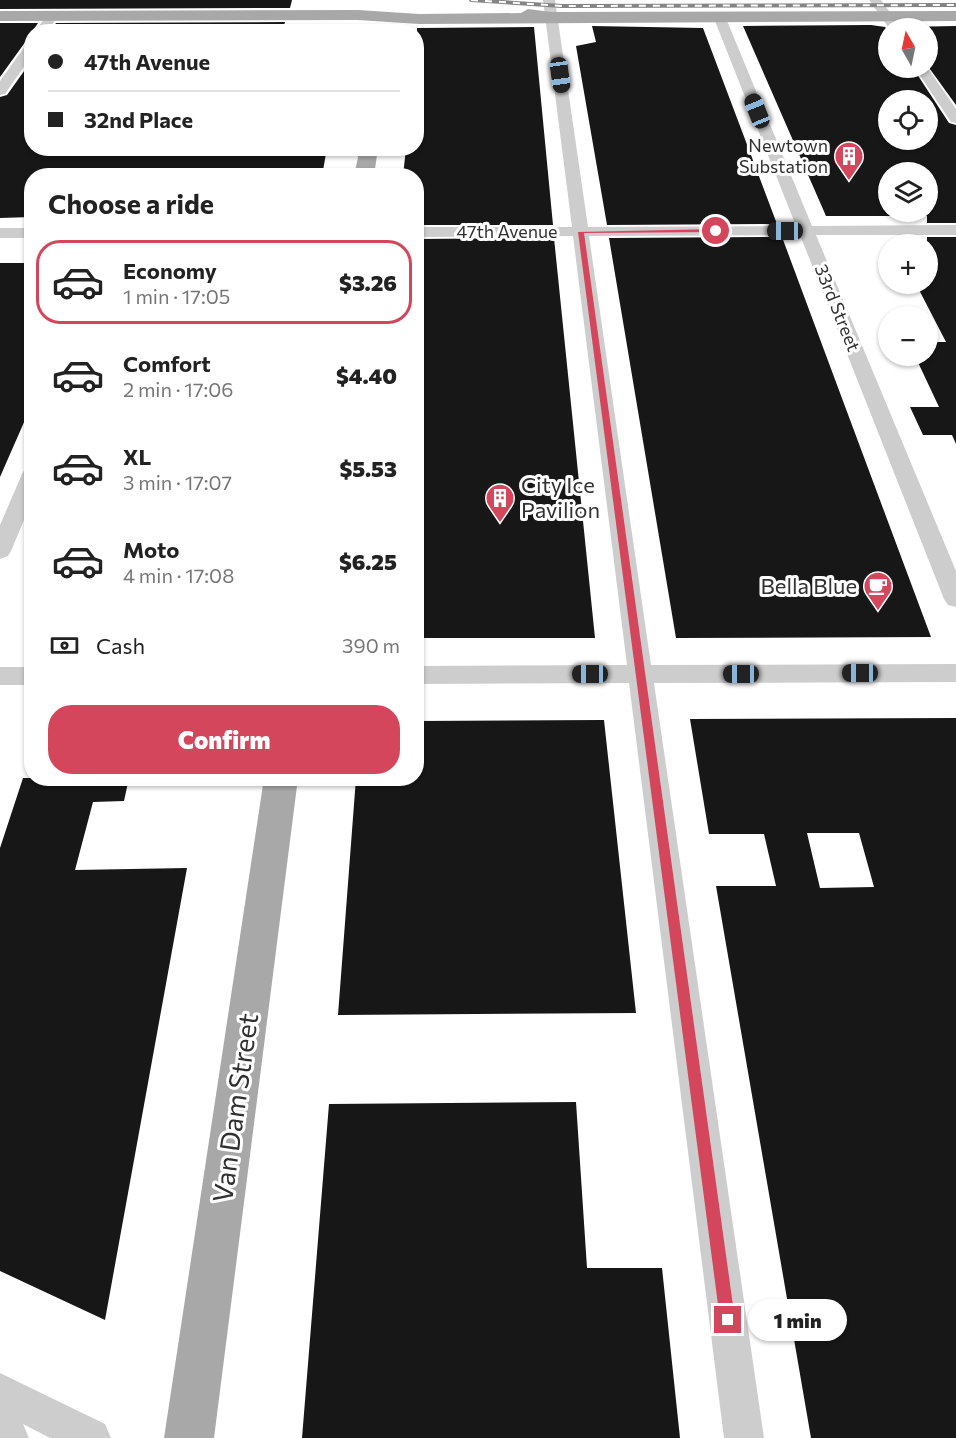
<!DOCTYPE html>
<html lang="en">
<head>
<meta charset="utf-8">
<style>
	:root { --surface:#fff; --page:#f6f6f6; --text:#222; --muted:#767676; --line:#e0e0e0; --accent:#d3465c }
	body { margin:0; font-family:Commissioner,sans-serif; background:var(--page); color:var(--text); height:100vh; display:flex; flex-direction:column; font-size:22px; white-space:nowrap }
	* { box-sizing:border-box; margin:0 }
	p { font-size:20px; color:var(--muted) }
	.icon { flex:none; width:33px; height:33px; fill:none; stroke:currentColor; stroke-width:2; stroke-linecap:round; stroke-linejoin:round }
	.map { position:relative; flex:1; overflow:hidden }
	.drawer { position:absolute; left:24px; top:168px; width:400px; height:618px; display:flex; flex-direction:column; background:var(--surface); border-radius:24px; box-shadow:0 2px 4px #0004 }
	.drawer>* { flex:none }
	.top-card { position:absolute; left:24px; top:24px; width:400px; height:132px; border-radius:24px; box-shadow:0 2px 4px #0004; display:grid; align-content:center; height:132px; padding:0 24px; background:var(--surface) }
	.needle { width:39px; rotate:351deg }
	.controls { position:absolute; left:878px; top:18px; display:grid; gap:12px }
	.controls a { display:grid; place-items:center; width:60px; height:60px; border-radius:50%; background:var(--surface); box-shadow:0 2px 4px #0004; font-size:30px }
	.end { position:absolute; width:27px; height:27px; margin:-14px; border:8px solid #d3465c; background:#fff; box-shadow:0 0 0 3px #fff }
	.from { border-radius:50% }
	.bubble { position:absolute; height:42px; border-radius:21px; background:var(--surface); box-shadow:0 2px 4px #0004; font-size:20px; font-weight:800; line-height:42px; text-align:center }
	.car { position:absolute; width:18px; height:36px; margin:-18px -9px; border-radius:8px; box-shadow:0 0 4px 2px #0007; background:linear-gradient(#222 24%,#8ab4d8 0 40%,#222 0 76%,#8ab4d8 0 86%,#222 0) }
	.top-card b { display:flex; align-items:center; gap:21px; height:57px; font-size:22px }
	.top-card b+b { border-top:2px solid var(--line) }
	.top-card i { width:15px; height:15px; background:var(--text) }
	ul { padding:0; list-style:none }
	li { display:flex; align-items:center; gap:18px; height:84px; margin:0 12px 9px; padding:0 12px; border:3px solid transparent; border-radius:24px }
	li div { flex:1 }
	li b { display:block; font-size:22px }
	li em { font-style:normal; font-weight:800 }
	li.selected { border-color:var(--accent) }
	li>.icon { width:54px; height:54px; stroke-width:1.5 }
	h2 { padding:0 24px; font-size:27px; line-height:72px }
	.pay { display:flex; align-items:center; gap:15px; height:66px; padding:0 24px; font-size:22px }
	.pay p { margin-inline-start:auto }
	.button { display:flex; gap:12px; margin-top:auto; padding:12px 24px }
	.button a { flex:1; height:69px; border-radius:24px; background:var(--accent); color:#fff; font-size:24px; font-weight:800; line-height:69px; text-align:center }
	.map>svg:first-child { display:block }
	.building { fill:#171717; fill-rule:evenodd }
	.lines { fill:none; stroke-linecap:round; stroke-linejoin:round }
	.minor { fill:#cdcdcd; fill-rule:evenodd }
	.primary { fill:#a8a8a8; fill-rule:evenodd }
	.rail-casing { stroke:#858585; stroke-width:4 }
	.rail { stroke:#fff; stroke-width:2; stroke-dasharray:7; stroke-linecap:butt }
	.route { fill:#d3465c }
	.labels { text-anchor:middle; stroke-width:6; stroke-linejoin:round; paint-order:stroke }
	.far-poi-label { font-size:18px; fill:#303030; stroke:#fff; text-anchor:end }
	.far-street-label { font-size:18px; fill:#303030; stroke:#fff }
	.poi-label { font-size:22px; fill:#303030; stroke:#fff; text-anchor:start }
	.near-street-label { font-size:27px; fill:#303030; stroke:#fff }
</style>
</head>
<body>
<div class="map">
<svg width="956" height="1438" viewBox="0 0 956 1438">
	<rect width="100%" height="100%" fill="#fff"/>
	<path class="building" d="M 0,0 L 292,0 L 290,8 L 0,9 Z
		M 285,22 L 282,32 L 50,32 L 56,23 Z
		M 0,23 L 38,23 L 32,32 L 32,39 L 26,41 L 0,77 Z
		M 871,25 L 885,27 L 888,30 L 888,68 L 913,68 L 949,123 L 956,125 L 956,223 L 927,223 L 927,216 L 826,216 L 743,26 ZM 888,100 L 927,100 L 927,140 L 888,140 ZM 888,172 L 927,172 L 927,212 L 888,212 Z
		M 592,26 L 703,28 L 777,224 L 607,225 L 576,46 L 596,42 Z
		M 956,26 L 956,105 L 927,65 L 927,28 L 903,28 L 903,27 Z
		M 534,27 L 553,225 L 417,225 L 417,176 L 403,176 L 406,148 L 417,148 L 417,28 Z
		M 32,60 L 32,148 L 327,148 L 322,176 L 32,176 L 32,217 L 0,218 L 0,97 L 7,95 Z
		M 782,237 L 843,401 L 931,637 L 676,638 L 609,238 Z
		M 927,237 L 956,237 L 956,444 L 952,435 L 923,435 L 910,407 L 939,407 L 915,356 L 927,356 L 927,342 L 946,342 L 916,284 L 927,284 Z
		M 554,238 L 595,638 L 417,638 L 417,239 Z
		M 0,263 L 32,263 L 32,404 L 0,477 Z
		M 956,718 L 956,1438 L 811,1438 L 716,886 L 776,886 L 764,834 L 709,834 L 690,719 ZM 807,833 L 859,833 L 874,887 L 820,888 Z
		M 604,720 L 636,1013 L 338,1015 L 356,778 L 417,778 L 417,721 Z
		M 23,778 L 129,778 L 124,801 L 93,802 L 75,870 L 187,868 L 105,1320 L 0,1271 L 0,848 Z
		M 576,1102 L 587,1268 L 662,1268 L 680,1438 L 302,1438 L 329,1104 Z"/>
	<g class="lines">
		<path class="minor" d="M 543,0 L 555,0 L 588,227 L 796,226 L 713,16 L 719,12 L 725,16 L 812,226 L 956,225 L 956,235 L 816,235 L 956,571 L 956,607 L 948,605 L 944,599 L 800,235 L 589,236 L 651,665 L 956,664 L 956,682 L 654,683 L 764,1438 L 724,1438 L 629,683 L 417,684 L 417,666 L 627,665 L 573,236 L 417,237 L 417,227 L 572,227 Z
			M 869,0 L 881,0 L 901,28 L 889,28 Z
			M 52,12 L 58,16 L 47,32 L 35,32 L 48,13 Z
			M 32,41 L 32,55 L 5,94 L 0,95 L 0,81 L 28,42 Z
			M 927,67 L 956,109 L 956,123 L 951,122 L 915,68 Z
			M 0,228 L 32,228 L 32,238 L 0,238 Z
			M 32,468 L 32,501 L 11,551 L 8,556 L 0,559 L 0,525 L 22,474 L 25,469 Z
			M 0,667 L 32,667 L 32,685 L 0,685 Z
			M 0,1373 L 105,1424 L 111,1438 L 50,1438 L 23,1424 L 29,1438 L 0,1438 Z"/>
		<path class="primary" d="M 528,9 L 551,12 L 956,11 L 956,21 L 419,24 L 358,20 L 0,21 L 0,11 L 358,10 L 419,14 L 521,13 Z
			M 360,148 L 378,148 L 374,176 L 354,176 Z
			M 264,778 L 298,778 L 214,1438 L 164,1438 Z"/>
		<g class="rail-casing">
			<path id="rail" d="M 471,0 L 562,6 L 956,5"/>
		</g>
		<use href="#rail" class="rail"/>
	</g>
	<path class="route" d="M 716,229 L 719,232 L 584,233 L 735,1320 L 733,1325 L 728,1327 L 722,1325 L 720,1320 L 578,232 Z"/>
	<defs>
		<g id="building-pin" transform="scale(1.5)"><path d="M0 17L-7.5 6A9.5 9.5 0 1 1 7.5 6Z" fill="#d3465c" stroke="#fff"/><path d="M-4-6H4V6H1V3H-1V6H-4ZM-2.5-4.3h1.7v1.8h-1.7ZM.8-4.3h1.7v1.8H.8ZM-2.5-1h1.7V.8h-1.7ZM.8-1h1.7V.8H.8Z" fill="#fff"/></g>
		<g id="cafe-pin" transform="scale(1.5)"><path d="M0 17L-7.5 6A9.5 9.5 0 1 1 7.5 6Z" fill="#d3465c" stroke="#fff"/><path d="M-5.5-4.5H6V0H3Q3 3.5 0 3.5H-2.5Q-5.5 3.5-5.5 0ZM3-3.2v2h1.7v-2ZM-6 4.5H4V6H-6Z" fill="#fff"/></g>
	</defs>
	<g fill-rule="evenodd">
		<use href="#building-pin" x="849" y="156"/>
		<use href="#building-pin" x="500" y="498"/>
		<use href="#cafe-pin" x="878" y="586"/>
	</g>
	<g class="labels">
		<g class="far-poi-label">
			<text x="828" y="152">Newtown<tspan x="828" dy="21">Substation</tspan></text>
		</g>
		<g class="far-street-label">
			<text x="507" y="238">47th Avenue</text>
			<text transform="translate(837 308) rotate(68)" y="6">33rd Street</text>
		</g>
		<g class="poi-label">
			<text x="521" y="493">City Ice<tspan x="521" dy="25">Pavilion</tspan></text>
			<text x="857" y="594" text-anchor="end">Bella Blue</text>
		</g>
		<g class="near-street-label">
			<text transform="translate(236 1108) rotate(-82)" y="9">Van Dam Street</text>
		</g>
	</g>
</svg>
<div class="controls">
<a><svg class="needle" viewBox="-14 -14 28 28"><path d="M0-13l5 13h-10z" fill="#e53935"/><path d="M0 13l5-13h-10z" fill="#767676"/></svg></a>
<a><svg class="icon" aria-label="locate" viewBox="0 0 24 24"><circle cx="12" cy="12" r="6"/><path d="M12 2v4M12 18v4M2 12h4M18 12h4"/></svg></a>
<a><svg class="icon" aria-label="layers" viewBox="0 0 24 24"><path d="M12 4l9 5-9 5-9-5zM3 14l9 5 9-5"/></svg></a>
<a>+</a>
<a>−</a>
</div>
<i class="end from" style="left:716px;top:231px"></i>
<i class="end" style="left:728px;top:1320px"></i>
<div class="bubble" style="left:748px;top:1299px;width:99px">1 min</div>
<i class="car" style="left:560px;top:75px;rotate:172deg"></i>
<i class="car" style="left:757px;top:111px;rotate:338deg"></i>
<i class="car" style="left:785px;top:231px;rotate:270deg"></i>
<i class="car" style="left:860px;top:673px;rotate:270deg"></i>
<i class="car" style="left:590px;top:674px;rotate:270deg"></i>
<i class="car" style="left:741px;top:674px;rotate:270deg"></i>
<div class="top-card">
<b><i class="from"></i>47th Avenue</b>
<b><i></i>32nd Place</b>
</div>
<section class="drawer">
<h2>Choose a ride</h2>
<ul>
<li class="selected"><svg class="icon" aria-label="car" viewBox="0 0 24 24"><path d="M5 17H2v-5l4-1 3-4h7l3 4 3 1v5h-3M9 17h6M6 11h13"/><circle cx="7" cy="17" r="2"/><circle cx="17" cy="17" r="2"/></svg><div><b>Economy</b><p>1 min · 17:05</p></div><em>$3.26</em></li>
<li><svg class="icon" aria-label="car" viewBox="0 0 24 24"><path d="M5 17H2v-5l4-1 3-4h7l3 4 3 1v5h-3M9 17h6M6 11h13"/><circle cx="7" cy="17" r="2"/><circle cx="17" cy="17" r="2"/></svg><div><b>Comfort</b><p>2 min · 17:06</p></div><em>$4.40</em></li>
<li><svg class="icon" aria-label="car" viewBox="0 0 24 24"><path d="M5 17H2v-5l4-1 3-4h7l3 4 3 1v5h-3M9 17h6M6 11h13"/><circle cx="7" cy="17" r="2"/><circle cx="17" cy="17" r="2"/></svg><div><b>XL</b><p>3 min · 17:07</p></div><em>$5.53</em></li>
<li><svg class="icon" aria-label="car" viewBox="0 0 24 24"><path d="M5 17H2v-5l4-1 3-4h7l3 4 3 1v5h-3M9 17h6M6 11h13"/><circle cx="7" cy="17" r="2"/><circle cx="17" cy="17" r="2"/></svg><div><b>Moto</b><p>4 min · 17:08</p></div><em>$6.25</em></li>
</ul>
<div class="pay"><svg class="icon" aria-label="cash" viewBox="0 0 24 24"><path d="M3 7h18v10H3z"/><circle cx="12" cy="12" r="2"/></svg>Cash<p>390 m</p></div>
<div class="button"><a>Confirm</a></div>
</section>
</div>
</body>
</html>
